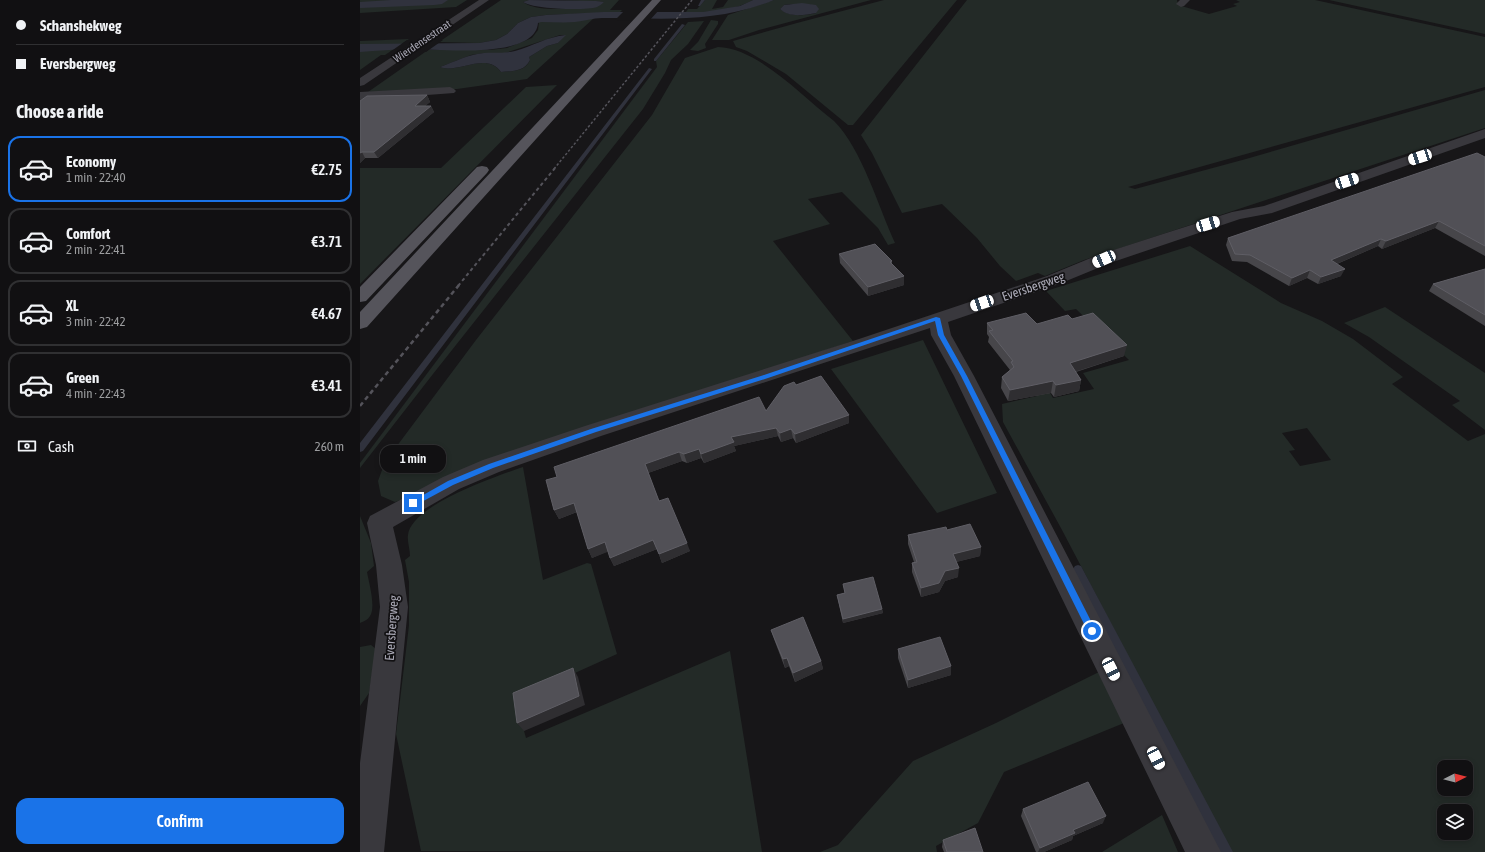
<!DOCTYPE html>
<html lang="en">
<head>
<meta charset="utf-8">
<style>
	:root { --surface:#111012; --page:#1a191b; --text:#f1f3f6; --muted:#9c9d9f; --line:#303032; --accent:#1a73e8 }
	body { margin:0; font-family:"Asap Condensed",sans-serif; background:var(--page); color:var(--text); height:100vh; display:flex; flex-direction:column; font-size:15px; white-space:nowrap }
	* { box-sizing:border-box; margin:0 }
	p { font-size:13px; color:var(--muted) }
	.icon { flex:none; width:22px; height:22px; fill:none; stroke:currentColor; stroke-width:2; stroke-linecap:round; stroke-linejoin:round }
	.map { position:relative; flex:1; overflow:hidden }
	.drawer { display:flex; flex-direction:column; background:var(--surface); width:360px }
	.drawer>* { flex:none }
	.hud { display:grid; align-content:center; height:88px; padding:0 16px; background:var(--surface) }
	.needle { width:26px; rotate:84deg }
	.fabs { position:absolute; left:1077px; top:760px; display:grid; gap:8px }
	.fabs a { display:grid; place-items:center; width:36px; height:36px; border-radius:8px; background:var(--surface); box-shadow:0 2px 6px #0003,0 0 0 1px var(--line); font-size:20px }
	.end { position:absolute; width:18px; height:18px; margin:-9px; border:5px solid #1a73e8; background:#fff; box-shadow:0 0 0 2px #fff }
	.from { border-radius:50% }
	.bubble { position:absolute; height:28px; border-radius:12px; background:var(--surface); box-shadow:0 2px 6px #0003,0 0 0 1px var(--line); font-size:13px; font-weight:600; line-height:28px; text-align:center }
	.car { position:absolute; width:12px; height:24px; margin:-12px -6px; border-radius:5px; box-shadow:0 0 3px 1px #0007; background:linear-gradient(#fff 24%,#345 0 40%,#fff 0 76%,#345 0 86%,#fff 0) }
	.hud b { display:flex; align-items:center; gap:14px; height:38px; font-size:15px }
	.hud b+b { border-top:1px solid var(--line) }
	.hud i { width:10px; height:10px; background:var(--text) }
	ul { padding:0; list-style:none }
	li { display:flex; align-items:center; gap:12px; height:66px; margin:0 8px 6px; padding:0 8px; border:2px solid var(--line); border-radius:12px }
	li div { flex:1 }
	li b { display:block; font-size:15px }
	li em { font-style:normal; font-weight:600 }
	li.current { border-color:var(--accent) }
	li>.icon { width:36px; height:36px; stroke-width:1.5 }
	h2 { padding:0 16px; font-size:18px; line-height:48px }
	.pay { display:flex; align-items:center; gap:10px; height:44px; padding:0 16px; font-size:15px }
	.pay p { margin-inline-start:auto }
	.action { display:flex; gap:8px; margin-top:auto; padding:8px 16px }
	.action a { flex:1; height:46px; border-radius:12px; background:var(--accent); color:#fff; font-size:16px; font-weight:600; line-height:46px; text-align:center }
	main { display:flex; flex:1; min-height:0 }
	.map>svg:first-child { display:block }
	.green { fill:#232a27; fill-rule:evenodd }
	.water { fill:#30323d }
	.pier { fill:#171618 }
	.lines { fill:none; stroke-linecap:round; stroke-linejoin:round }
	.stream { fill:#30323d; fill-rule:evenodd }
	.minor { fill:#39383d; fill-rule:evenodd }
	.major { fill:#55545b; fill-rule:evenodd }
	.rail-far2 { stroke:#54535a; stroke-width:1.5; stroke-dasharray:2.5 2; stroke-linecap:butt }
	.rail-far1 { stroke:#54535a; stroke-width:2; stroke-dasharray:3.5 3; stroke-linecap:butt }
	.rail { stroke:#54535a; stroke-width:2.5; stroke-dasharray:4.5 3.5; stroke-linecap:butt }
	.wall { fill:#47464a }
	.shaded-wall { fill:#2f2e31 }
	.building { fill:#515056; stroke:#5f5e65 }
	.route { fill:#1a73e8 }
	.labels { text-anchor:middle; stroke-width:3.5; stroke-linejoin:round; paint-order:stroke }
	.far-street-label { font-size:11px; fill:#abaab7; stroke:#121113 }
	.street-label { font-size:13px; fill:#abaab7; stroke:#121113 }
</style>
</head>
<body>
<main>
<section class="drawer">
<div class="hud">
<b><i class="from"></i>Schanshekweg</b>
<b><i></i>Eversbergweg</b>
</div>
<h2>Choose a ride</h2>
<ul>
<li class="current"><svg class="icon" aria-label="car" viewBox="0 0 24 24"><path d="M5 17H2v-5l4-1 3-4h7l3 4 3 1v5h-3M9 17h6M6 11h13"/><circle cx="7" cy="17" r="2"/><circle cx="17" cy="17" r="2"/></svg><div><b>Economy</b><p>1 min · 22:40</p></div><em>€2.75</em></li>
<li><svg class="icon" aria-label="car" viewBox="0 0 24 24"><path d="M5 17H2v-5l4-1 3-4h7l3 4 3 1v5h-3M9 17h6M6 11h13"/><circle cx="7" cy="17" r="2"/><circle cx="17" cy="17" r="2"/></svg><div><b>Comfort</b><p>2 min · 22:41</p></div><em>€3.71</em></li>
<li><svg class="icon" aria-label="car" viewBox="0 0 24 24"><path d="M5 17H2v-5l4-1 3-4h7l3 4 3 1v5h-3M9 17h6M6 11h13"/><circle cx="7" cy="17" r="2"/><circle cx="17" cy="17" r="2"/></svg><div><b>XL</b><p>3 min · 22:42</p></div><em>€4.67</em></li>
<li><svg class="icon" aria-label="car" viewBox="0 0 24 24"><path d="M5 17H2v-5l4-1 3-4h7l3 4 3 1v5h-3M9 17h6M6 11h13"/><circle cx="7" cy="17" r="2"/><circle cx="17" cy="17" r="2"/></svg><div><b>Green</b><p>4 min · 22:43</p></div><em>€3.41</em></li>
</ul>
<div class="pay"><svg class="icon" aria-label="cash" viewBox="0 0 24 24"><path d="M3 7h18v10H3z"/><circle cx="12" cy="12" r="2"/></svg>Cash<p>260 m</p></div>
<div class="action"><a>Confirm</a></div>
</section>
<div class="map">
<svg width="1125" height="852" viewBox="0 0 1125 852">
	<rect width="100%" height="100%" fill="#171618"/>
	<path class="green" d="M 0,0 L 107,0 L 96,7 L 0,13 Z
		M 141,0 L 169,0 L 163,2 C 181,15 224,6 244,2 L 197,0 L 259,0 L 250,10 L 262,10 L 260,12 L 186,15 L 171,17 L 158,23 L 147,34 L 136,40 L 119,43 L 79,42 Z
		M 345,0 L 357,0 L 352,9 L 363,7 L 368,0 L 393,0 C 373,11 348,13 326,12 L 328,9 L 337,9 Z
		M 414,0 L 511,0 L 399,30 L 369,40 L 352,40 L 368,15 ZM 430,4 L 450,4 L 456,13 C 444,16 430,17 420,9 L 424,5 Z
		M 524,0 L 597,0 L 493,125 L 488,125 L 426,74 L 387,51 L 376,47 L 373,41 L 437,23 Z
		M 607,0 L 817,0 L 818,5 L 849,14 L 877,6 L 873,4 L 880,2 L 876,0 L 955,0 L 1125,37 L 1125,87 L 768,187 L 775,189 L 886,159 L 1125,90 L 1125,128 L 724,260 L 685,276 L 678,273 L 656,281 L 640,266 L 617,238 L 582,204 L 542,213 L 512,153 L 501,135 Z
		M 969,0 L 1125,0 L 1125,34 Z
		M 234,18 L 167,79 L 97,89 L 8,92 L 68,50 L 129,50 L 147,48 L 172,38 L 178,30 L 179,22 ZM 200,35 L 205,35 L 198,43 L 187,46 L 169,57 L 170,60 C 165,72 152,71 141,72 C 126,51 99,74 80,67 L 111,55 L 124,53 L 142,54 Z
		M 351,20 L 358,21 L 358,24 L 345,44 L 346,48 L 338,51 L 330,50 L 338,42 Z
		M 344,21 L 328,44 L 311,60 L 305,73 L 283,109 L 73,374 L 0,468 L 0,463 L 297,67 L 296,61 L 328,22 Z
		M 49,39 L 25,55 L 21,55 L 0,70 L 0,41 Z
		M 358,47 C 398,48 443,97 474,121 C 502,149 518,206 535,243 L 528,245 L 518,228 L 482,192 L 448,199 L 470,224 L 413,241 L 493,341 L 303,404 L 35,502 L 21,496 L 18,481 L 25,462 L 116,340 L 292,115 L 325,58 Z
		M 197,85 L 0,284 L 0,168 L 81,168 L 166,87 Z
		M 830,246 L 921,303 L 962,321 L 993,339 L 1043,377 L 1032,384 L 1108,441 L 1125,434 L 1125,852 L 871,852 L 702,530 L 643,422 L 642,404 L 677,396 L 676,394 L 689,391 L 693,398 L 734,389 L 723,373 L 769,360 L 716,309 L 705,311 L 686,291 ZM 947,428 L 971,460 L 940,466 L 929,451 L 935,450 L 922,433 ZM 1084,767 L 1106,767 L 1106,789 L 1084,789 ZM 1084,811 L 1106,811 L 1106,833 L 1084,833 Z
		M 1025,307 L 1125,373 L 1125,430 L 1092,405 L 1100,401 L 1009,337 L 984,323 Z
		M 563,340 L 637,493 L 577,513 L 471,369 Z
		M 163,467 L 183,580 L 227,563 L 231,564 L 257,654 L 206,677 L 164,731 L 166,738 L 370,651 L 402,852 L 61,851 L 36,734 L 49,625 L 49,582 L 45,560 L 50,556 C 50,549 47,541 48,535 C 51,505 137,476 163,467 Z
		M 0,516 L 11,543 L 14,566 L 7,572 C 9,583 16,607 10,616 C 8,620 4,621 0,623 Z
		M 11,645 L 16,649 L 9,693 L 0,706 L 0,647 Z
		M 739,672 L 764,723 L 644,772 L 618,823 L 576,846 L 577,852 L 460,852 L 478,845 L 553,761 L 636,723 Z
		M 802,815 L 818,852 L 742,852 Z"/>
	<path class="water" d="M 31,0 L 88,0 L 82,4 L 74,5 L 0,8 L 0,2 Z
		M 169,0 L 236,1 L 244,2 C 242,4 239,6 237,7 C 225,11 172,9 163,2 Z
		M 393,0 L 414,0 C 356,24 303,18 242,18 C 233,18 224,21 215,22 C 204,23 192,22 181,22 L 178,23 C 175,60 79,49 52,49 C 35,49 17,51 0,52 L 0,44 L 119,43 L 136,40 L 147,34 L 158,23 L 171,17 L 186,15 L 243,12 L 343,12 L 380,6 Z
		M 442,3 L 456,5 L 459,9 L 456,13 C 445,15 429,18 420,9 L 424,5 Z
		M 206,35 L 198,43 L 187,46 L 169,57 L 170,60 C 164,72 152,71 141,72 C 127,51 98,74 80,67 C 94,62 109,54 124,53 C 136,52 143,54 155,51 C 173,46 186,37 206,35 Z"/>
	<path class="pier" d="M 265,10 L 299,10 L 289,21 L 255,20 Z
		M 47,40 L 83,40 L 66,52 L 30,52 Z"/>
	<g class="lines">
		<path class="stream" d="M 341,0 L 345,0 L 340,6 L 338,6 Z
			M 322,24 L 325,25 L 296,61 L 294,61 L 294,59 Z
			M 289,68 L 292,69 L 3,451 L 0,452 L 0,443 Z
			M 718,565 L 721,566 L 873,852 L 860,852 L 713,569 L 715,566 Z"/>
		<path class="minor" d="M 119,0 L 129,0 L 4,85 L 0,86 L 0,78 Z
			M 820,0 L 830,0 L 824,6 L 821,7 L 816,4 Z
			M 90,87 L 94,89 L 96,91 L 94,93 L 0,100 L 0,92 Z
			M 1125,129 L 1125,138 L 912,213 L 880,219 L 750,263 L 699,284 L 588,322 L 591,335 L 614,376 L 861,852 L 825,852 L 594,376 L 571,335 L 570,328 L 241,436 L 139,472 L 99,489 L 33,527 L 42,565 L 48,607 L 24,852 L 0,852 L 0,763 L 20,607 L 16,565 L 7,523 L 10,516 L 83,477 L 123,460 L 225,426 L 499,339 L 687,276 L 738,255 L 806,233 L 872,212 L 904,206 Z"/>
		<path class="major" d="M 292,0 L 301,0 L 7,327 L 0,329 L 0,312 Z
			M 122,166 L 127,167 L 129,170 L 127,173 L 6,301 L 0,302 L 0,287 L 117,167 Z"/>
		<path class="rail-far2" d="M 194,169 L 332,0"/>
		<path class="rail-far1" d="M 98,286 L 195,168"/>
		<path class="rail" d="M 0,406 L 99,285"/>
	</g>
	<path class="wall" d="M 67,95 L 70,102 L 65,106 L 71,106 L 74,112 L 18,158 L 5,158 L 0,163 L 0,101 Z
		M 1125,157 L 1125,256 L 1075,228 L 1022,249 L 1018,246 L 977,264 L 981,276 L 958,284 L 947,278 L 929,286 L 887,262 L 872,261 L 866,245 L 868,238 Z
		M 479,254 L 532,261 L 532,264 L 544,276 L 544,285 L 508,296 L 480,263 Z
		M 1125,269 L 1125,326 L 1069,291 L 1073,284 Z
		M 712,319 L 764,356 L 716,372 L 721,380 L 719,391 L 694,397 L 691,393 L 648,401 L 641,388 L 642,377 L 650,370 L 628,342 L 629,337 L 627,334 L 627,323 L 677,324 Z
		M 436,385 L 489,423 L 436,443 L 433,438 L 421,442 L 418,436 L 374,446 L 376,451 L 344,463 L 341,458 L 327,463 L 322,461 L 288,473 L 299,501 L 330,551 L 302,563 L 297,549 L 254,566 L 250,558 L 248,551 L 232,558 L 228,549 L 217,512 L 199,519 L 194,510 L 406,411 Z
		M 587,530 L 621,547 L 620,556 L 596,562 L 598,577 L 585,581 L 579,592 L 561,597 L 552,572 L 552,563 L 554,562 L 548,544 L 548,535 Z
		M 483,584 L 522,609 L 523,613 L 483,623 L 477,595 L 485,593 Z
		M 411,630 L 461,661 L 463,669 L 435,682 L 429,666 L 425,668 L 414,639 Z
		M 538,649 L 591,675 L 548,688 L 538,658 Z
		M 663,809 L 743,823 L 713,836 L 712,840 L 684,852 L 676,852 L 661,816 Z
		M 583,840 L 623,852 L 584,852 L 582,847 Z"/>
	<path class="shaded-wall" d="M 67,95 L 70,102 L 58,112 L 55,106 Z
		M 71,106 L 74,112 L 18,158 L 14,152 Z
		M 2,152 L 5,158 L 0,163 L 0,153 Z
		M 1079,221 L 1075,228 L 1022,249 L 1026,241 Z
		M 1021,239 L 1018,246 L 967,268 L 971,260 Z
		M 985,269 L 981,276 L 958,284 L 961,277 Z
		M 950,270 L 947,278 L 929,286 L 932,278 Z
		M 544,276 L 544,285 L 508,296 L 508,287 Z
		M 767,345 L 764,356 L 708,374 L 710,363 Z
		M 721,380 L 719,391 L 694,397 L 696,385 Z
		M 693,381 L 691,393 L 648,401 L 650,390 Z
		M 489,415 L 489,423 L 436,443 L 435,434 Z
		M 416,428 L 418,436 L 374,446 L 376,451 L 344,463 L 341,454 L 371,437 Z
		M 431,429 L 433,438 L 421,442 L 420,433 Z
		M 339,449 L 341,458 L 327,463 L 324,454 Z
		M 319,452 L 322,461 L 288,473 L 285,464 Z
		M 214,503 L 219,511 L 199,519 L 194,510 Z
		M 293,540 L 297,549 L 254,566 L 250,558 Z
		M 245,542 L 250,551 L 232,558 L 228,549 Z
		M 327,543 L 330,551 L 302,563 L 299,554 Z
		M 621,547 L 620,556 L 592,563 L 593,554 Z
		M 599,568 L 598,577 L 585,581 L 579,592 L 561,597 L 561,588 L 585,571 Z
		M 522,609 L 523,613 L 483,623 L 483,619 Z
		M 427,658 L 429,666 L 425,668 L 423,659 Z
		M 461,661 L 463,669 L 435,682 L 433,673 Z
		M 591,666 L 591,675 L 548,688 L 548,680 Z
		M 213,668 L 218,677 L 225,705 L 164,731 L 157,723 Z
		M 746,816 L 743,823 L 713,836 L 712,840 L 684,852 L 678,852 L 680,848 L 713,830 Z"/>
	<path class="building" d="M 67,95 L 55,106 L 71,106 L 14,152 L 2,152 L 0,153 L 0,101 L 7,96 Z
		M 1117,153 L 1125,157 L 1125,246 L 1079,221 L 1026,241 L 1021,239 L 971,260 L 985,269 L 961,277 L 950,270 L 932,278 L 890,255 L 875,254 L 868,238 Z
		M 515,244 L 532,261 L 530,262 L 544,276 L 508,287 L 479,254 Z
		M 1125,269 L 1125,315 L 1073,284 Z
		M 666,313 L 677,324 L 708,315 L 712,319 L 733,313 L 767,345 L 710,363 L 721,380 L 696,385 L 693,381 L 650,390 L 642,377 L 654,367 L 651,362 L 653,361 L 629,331 L 633,330 L 627,323 Z
		M 461,376 L 489,415 L 435,434 L 431,429 L 420,433 L 416,428 L 371,437 L 374,442 L 341,454 L 339,449 L 324,454 L 319,452 L 285,464 L 299,501 L 308,498 L 327,543 L 299,554 L 293,540 L 250,558 L 245,542 L 228,549 L 214,503 L 194,510 L 186,480 L 197,477 L 194,467 L 399,397 L 406,411 L 424,386 L 434,382 L 436,385 Z
		M 610,524 L 621,547 L 593,554 L 599,568 L 585,571 L 579,583 L 561,588 L 552,563 L 557,562 L 548,535 L 586,527 L 587,530 Z
		M 513,577 L 522,609 L 483,619 L 477,595 L 485,593 L 483,584 Z
		M 443,617 L 461,661 L 433,673 L 427,658 L 423,659 L 411,630 Z
		M 580,637 L 591,666 L 548,680 L 538,649 Z
		M 213,668 L 219,696 L 157,723 L 153,693 Z
		M 728,782 L 746,816 L 713,830 L 715,833 L 680,848 L 663,809 Z
		M 615,828 L 623,852 L 587,852 L 583,840 Z"/>
	<path class="route" d="M 576,317 L 580,318 L 584,335 L 607,376 L 735,629 L 736,631 L 735,634 L 729,634 L 601,376 L 578,335 L 575,321 L 408,378 L 236,432 L 133,468 L 93,485 L 56,505 L 51,505 L 49,503 L 88,481 L 129,464 L 231,429 L 404,375 Z"/>
	<g class="labels">
		<g class="far-street-label">
			<text transform="translate(62 41) rotate(-34)" y="4">Wierdensestraat</text>
		</g>
		<g class="street-label">
			<text transform="translate(673 286) rotate(-19)" y="5">Eversbergweg</text>
			<text transform="translate(31 628) rotate(-86)" y="5">Eversbergweg</text>
		</g>
	</g>
</svg>
<div class="fabs">
<a><svg class="needle" viewBox="-14 -14 28 28"><path d="M0-13l5 13h-10z" fill="#e53935"/><path d="M0 13l5-13h-10z" fill="#9c9d9f"/></svg></a>
<a><svg class="icon" aria-label="layers" viewBox="0 0 24 24"><path d="M12 4l9 5-9 5-9-5zM3 14l9 5 9-5"/></svg></a>
</div>
<i class="end from" style="left:732px;top:631px"></i>
<i class="end" style="left:53px;top:503px"></i>
<div class="bubble" style="left:20px;top:445px;width:66px">1 min</div>
<i class="car" style="left:1060px;top:157px;rotate:252deg"></i>
<i class="car" style="left:987px;top:181px;rotate:72deg"></i>
<i class="car" style="left:848px;top:224px;rotate:73deg"></i>
<i class="car" style="left:744px;top:259px;rotate:246deg"></i>
<i class="car" style="left:622px;top:303px;rotate:251deg"></i>
<i class="car" style="left:751px;top:669px;rotate:153deg"></i>
<i class="car" style="left:796px;top:758px;rotate:153deg"></i>
</div>
</main>
</body>
</html>
